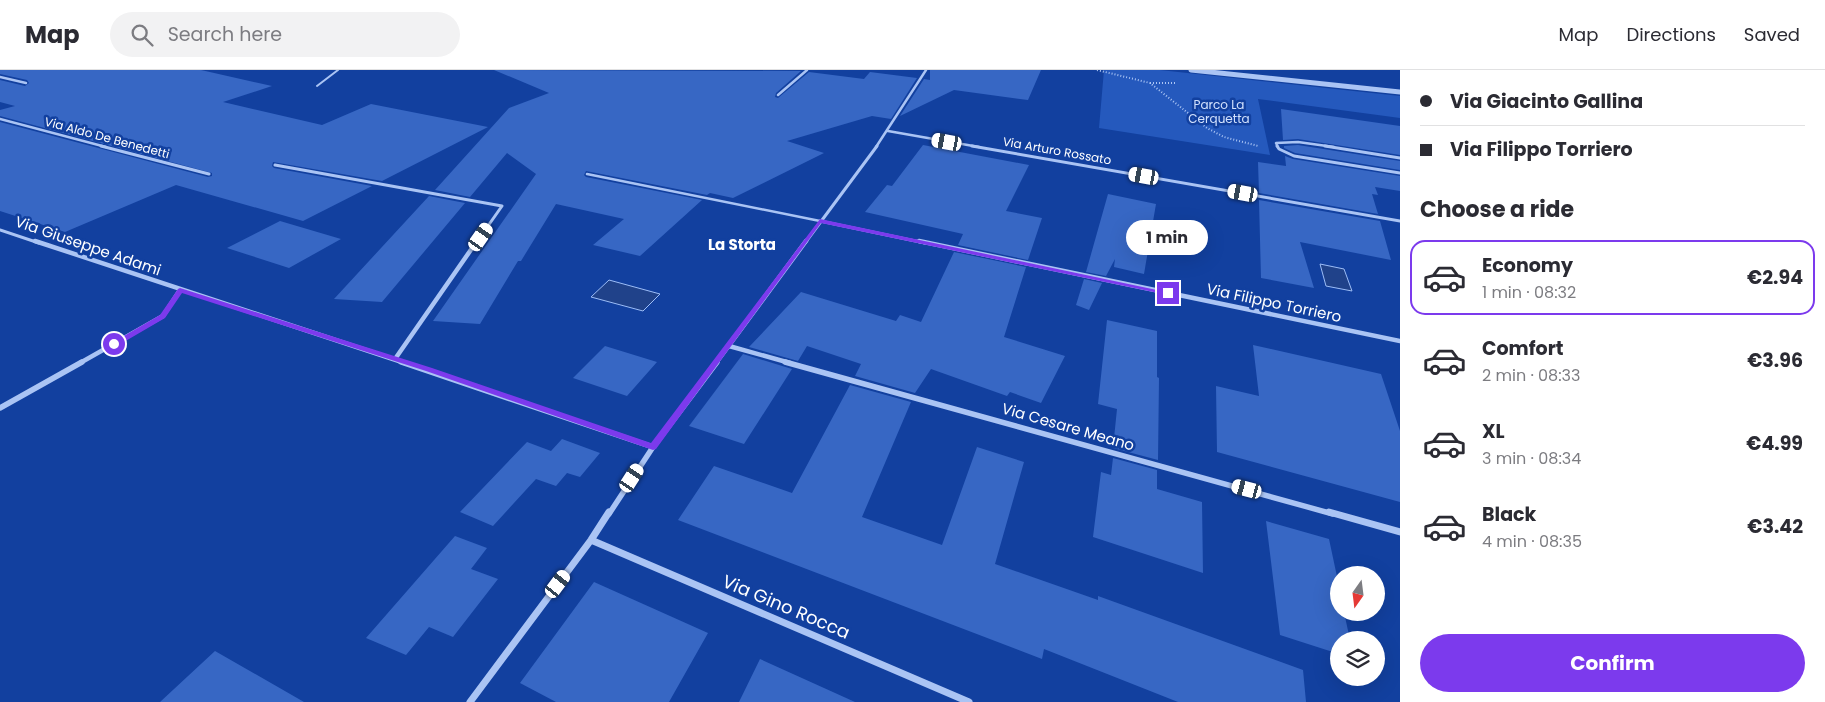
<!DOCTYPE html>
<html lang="en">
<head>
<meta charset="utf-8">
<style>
	:root { --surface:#fff; --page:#f2f2f3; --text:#2b2b33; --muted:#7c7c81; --line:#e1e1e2; --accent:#7c3aed }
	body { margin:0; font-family:Poppins,sans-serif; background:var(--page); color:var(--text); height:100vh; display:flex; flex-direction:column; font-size:19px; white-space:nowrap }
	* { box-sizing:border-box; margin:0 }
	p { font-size:16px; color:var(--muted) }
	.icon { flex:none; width:28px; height:28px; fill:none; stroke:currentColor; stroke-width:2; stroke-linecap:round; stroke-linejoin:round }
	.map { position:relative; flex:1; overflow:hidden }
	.details { display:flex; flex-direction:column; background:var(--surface); width:425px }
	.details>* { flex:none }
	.top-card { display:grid; align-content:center; height:110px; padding:0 20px; background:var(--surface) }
	.needle { width:32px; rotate:194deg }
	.buttons { position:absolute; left:1330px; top:496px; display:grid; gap:10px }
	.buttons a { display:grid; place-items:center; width:55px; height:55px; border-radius:50%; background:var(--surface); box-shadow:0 5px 20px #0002; font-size:25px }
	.end { position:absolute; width:22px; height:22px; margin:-11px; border:6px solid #7c3aed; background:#fff; box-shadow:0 0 0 2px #fff }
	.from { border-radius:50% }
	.bubble { position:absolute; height:35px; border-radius:18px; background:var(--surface); box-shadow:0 5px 20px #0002; font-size:16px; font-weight:700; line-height:35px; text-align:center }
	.car { position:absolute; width:15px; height:30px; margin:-15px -8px; border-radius:6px; box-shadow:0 0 4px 1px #0007; background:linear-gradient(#fff 24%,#345 0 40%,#fff 0 76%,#345 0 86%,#fff 0) }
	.top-card b { display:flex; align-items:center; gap:18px; height:48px; font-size:19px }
	.top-card b+b { border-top:1px solid var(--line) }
	.top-card i { width:12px; height:12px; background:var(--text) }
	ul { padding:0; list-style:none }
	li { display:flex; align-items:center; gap:15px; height:75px; margin:0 10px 8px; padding:0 10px; border:2px solid transparent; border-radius:15px }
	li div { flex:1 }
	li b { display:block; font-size:19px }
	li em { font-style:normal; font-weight:700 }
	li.active { border-color:var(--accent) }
	li>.icon { width:45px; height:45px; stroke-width:1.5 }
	h2 { padding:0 20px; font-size:22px; line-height:60px }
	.cta { display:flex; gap:10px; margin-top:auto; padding:10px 20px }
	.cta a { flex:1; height:58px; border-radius:30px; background:var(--accent); color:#fff; font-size:20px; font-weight:700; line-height:58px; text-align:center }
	header { display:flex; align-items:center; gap:30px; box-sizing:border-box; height:70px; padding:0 25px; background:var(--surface); border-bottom:1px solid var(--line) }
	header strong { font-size:24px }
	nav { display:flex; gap:28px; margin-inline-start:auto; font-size:18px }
	.search { width:350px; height:45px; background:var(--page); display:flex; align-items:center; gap:12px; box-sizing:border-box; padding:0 18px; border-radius:28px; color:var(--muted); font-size:19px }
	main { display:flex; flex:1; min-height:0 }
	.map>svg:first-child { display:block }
	.green { fill:#2559bd }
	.water { fill:#20428a; stroke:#9cbdf7 }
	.building { fill:#3767c4 }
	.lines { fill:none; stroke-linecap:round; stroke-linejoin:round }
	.path { stroke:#aac4f4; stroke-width:2; stroke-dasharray:1 2; stroke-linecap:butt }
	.service-far1 { stroke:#aac4f4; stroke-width:2 }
	.service { stroke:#aac4f4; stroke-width:2.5 }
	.minor-far4 { stroke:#aac4f4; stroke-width:2.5 }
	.minor-far3 { stroke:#aac4f4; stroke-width:3 }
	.minor-far2 { stroke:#aac4f4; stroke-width:4.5 }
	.minor-far1 { stroke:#aac4f4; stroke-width:5.5 }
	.minor { stroke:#aac4f4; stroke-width:7 }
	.tertiary { stroke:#aac4f4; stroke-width:5 }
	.route { fill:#7c3aed }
	.labels { text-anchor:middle; stroke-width:5; stroke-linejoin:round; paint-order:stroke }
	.far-park-label { font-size:12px; fill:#d3e2fe; stroke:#12409f }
	.far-street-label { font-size:12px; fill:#fff; stroke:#12409f }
	.far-quarter-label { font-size:15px; font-weight:bold; fill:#fff; stroke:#12409f }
	.street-label { font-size:15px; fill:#fff; stroke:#12409f }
	.near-street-label { font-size:18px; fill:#fff; stroke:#12409f }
</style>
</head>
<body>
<header>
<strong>Map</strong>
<div class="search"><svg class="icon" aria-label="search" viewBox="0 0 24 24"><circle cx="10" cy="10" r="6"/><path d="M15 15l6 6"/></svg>Search here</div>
<nav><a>Map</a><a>Directions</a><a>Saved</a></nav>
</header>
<main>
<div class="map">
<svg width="1400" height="632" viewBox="0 0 1400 632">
	<rect width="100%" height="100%" fill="#12409f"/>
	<path class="green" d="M 1104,0 L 1160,0 L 1400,26 L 1400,48 L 1258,29 L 1270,85 L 1099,58 Z"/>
	<path class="water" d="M 1320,194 L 1344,199 L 1352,221 L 1326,216 Z
		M 609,210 L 660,224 L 643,241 L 591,227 Z"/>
	<path class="building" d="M 0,0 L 201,0 L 272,16 L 223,32 L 322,55 L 371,34 L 488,57 L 382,111 L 273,92 L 272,96 L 274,98 L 372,116 L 303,151 L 176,115 L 65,162 L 0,141 L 0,52 L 208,107 L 212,106 L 212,103 L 0,46 L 0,40 L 15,36 L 0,32 L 0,10 L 25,16 L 29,13 L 27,10 L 0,4 Z
		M 494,0 L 801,1 L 776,23 L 775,27 L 778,28 L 809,2 L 864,9 L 870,2 L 917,8 L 891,49 L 872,46 L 787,71 L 824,83 L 733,128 L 710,123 L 707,125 L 586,101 L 584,105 L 586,107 L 702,130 L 640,186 L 593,175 L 624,149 L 556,134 L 521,191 L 518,191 L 480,254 L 433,251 L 536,104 L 507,83 L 470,127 L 435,120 L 509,38 L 549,23 Z
		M 930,0 L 1041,0 L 1028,30 L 954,20 L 900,46 L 924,9 L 930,10 Z
		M 1281,39 L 1400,56 L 1400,85 L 1298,69 L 1283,70 Z
		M 923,75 L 1029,95 L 1006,141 L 1042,148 L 1028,190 L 958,175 L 963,164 L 865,142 L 887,115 L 892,116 Z
		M 1298,75 L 1400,91 L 1400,100 L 1295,83 L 1284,78 L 1284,76 Z
		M 1285,86 L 1293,89 L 1400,106 L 1400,121 L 1375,117 L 1378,125 L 1372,124 L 1378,144 L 1259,123 L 1258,92 L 1286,96 Z
		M 1108,124 L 1156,134 L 1144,204 L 1114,197 L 1115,189 L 1106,206 L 1086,202 Z
		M 429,126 L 465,133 L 382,232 L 334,229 Z
		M 1259,130 L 1380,151 L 1391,190 L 1300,172 L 1314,218 L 1261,208 Z
		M 280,151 L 341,169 L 289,198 L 227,178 Z
		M 954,182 L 1026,197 L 1004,267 L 1065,286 L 1041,333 L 1010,322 L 1007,326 L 931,299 L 915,323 L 855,306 L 861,294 L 807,276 L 798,291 L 749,277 L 801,222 L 896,251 L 900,245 L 921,252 Z
		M 1084,209 L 1102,213 L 1089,240 L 1076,235 Z
		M 1107,250 L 1157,261 L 1157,307 L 1159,308 L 1158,390 L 1113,378 L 1117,339 L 1098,334 Z
		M 1253,275 L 1381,304 L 1400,361 L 1400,432 L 1217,382 L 1216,316 L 1259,326 Z
		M 605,276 L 657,292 L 627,326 L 573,308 Z
		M 743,284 L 792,299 L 744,374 L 689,356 Z
		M 850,315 L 911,332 L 862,447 L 942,475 L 977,377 L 1024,392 L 995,494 L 1098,530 L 1098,526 L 1303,600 L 1306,632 L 1178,632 L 1044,579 L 1042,589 L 678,450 L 714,396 L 792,423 Z
		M 562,369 L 600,383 L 580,407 L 567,403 L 556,416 L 536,409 L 493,456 L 460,442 L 527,372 L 551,381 Z
		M 1113,388 L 1157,400 L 1157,419 L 1202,432 L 1203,503 L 1093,467 L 1101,402 L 1111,405 Z
		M 1266,451 L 1329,469 L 1339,516 L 1339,542 L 1344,542 L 1350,570 L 1339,570 L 1339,584 L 1280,565 Z
		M 455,466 L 487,478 L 471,499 L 498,509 L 453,567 L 429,557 L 406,585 L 366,568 Z
		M 594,512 L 708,563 L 669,632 L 556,632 L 520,613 Z
		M 215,581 L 304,632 L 160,632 Z
		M 760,589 L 855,632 L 739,632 Z"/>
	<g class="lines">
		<path class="path" d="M 1097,0 L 1150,13 L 1207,58 L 1224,67 L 1258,76
			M 1150,13 L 1176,13"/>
		<path class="service-far1" d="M 317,16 L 338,0"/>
		<path class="service" d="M 587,104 L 820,151"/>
		<path class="minor-far4" d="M 0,7 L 26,13
			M 778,25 L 807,0
			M 0,49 L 106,77
			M 888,61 L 979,77
			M 876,77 L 926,0
			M 1278,77 L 1276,73 L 1298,72 L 1334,77"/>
		<path class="minor-far3" d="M 101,76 L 209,104
			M 972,76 L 1400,151
			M 1277,76 L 1279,79 L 1294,86 L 1400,103
			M 1325,76 L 1400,88
			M 275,95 L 502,136 L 476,173
			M 820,151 L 925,173
			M 0,160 L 39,173
			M 805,173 L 877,76"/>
		<path class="minor-far2" d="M 35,171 L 405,293
			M 919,171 L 1400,271
			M 729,276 L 790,293
			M 395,289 L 477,171
			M 80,293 L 163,246 L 180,220
			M 716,293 L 806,171"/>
		<path class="minor-far1" d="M 401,292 L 653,377
			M 785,292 L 1333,444
			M 0,338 L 82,292
			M 609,444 L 653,377 L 717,292"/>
		<path class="minor" d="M 1329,442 L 1400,462
			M 591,470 L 969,632
			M 470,632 L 591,470 L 609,442"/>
		<path class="tertiary" d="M 1191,0 L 1400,22"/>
	</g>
	<path class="route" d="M 820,149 L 1171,223 L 1168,225 L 821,153 L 656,379 L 653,380 L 426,301 L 182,223 L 165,248 L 117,276 L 110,274 L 160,245 L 178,219 L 180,218 L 432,298 L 651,373 Z"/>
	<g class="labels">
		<g class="far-park-label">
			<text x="1219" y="39">Parco La<tspan x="1219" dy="14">Cerquetta</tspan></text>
		</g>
		<g class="far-street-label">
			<text transform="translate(107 68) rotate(15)" y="4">Via Aldo De Benedetti</text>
			<text transform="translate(1057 81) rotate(10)" y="4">Via Arturo Rossato</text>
		</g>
		<g class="far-quarter-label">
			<text x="742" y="180">La Storta</text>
		</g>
		<g class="street-label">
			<text transform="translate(88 176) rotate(19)" y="5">Via Giuseppe Adami</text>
			<text transform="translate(1274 233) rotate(12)" y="5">Via Filippo Torriero</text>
			<text transform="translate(1068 357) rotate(16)" y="5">Via Cesare Meano</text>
		</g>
		<g class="near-street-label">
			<text transform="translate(786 537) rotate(23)" y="6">Via Gino Rocca</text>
		</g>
	</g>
</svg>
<div class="buttons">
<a><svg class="needle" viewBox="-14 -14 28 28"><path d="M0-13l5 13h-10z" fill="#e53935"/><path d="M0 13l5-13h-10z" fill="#7c7c81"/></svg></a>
<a><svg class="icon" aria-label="layers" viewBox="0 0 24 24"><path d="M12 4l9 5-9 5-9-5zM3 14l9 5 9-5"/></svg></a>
</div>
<i class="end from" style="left:114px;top:274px"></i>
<i class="end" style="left:1168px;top:223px"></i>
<div class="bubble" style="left:1126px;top:150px;width:82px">1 min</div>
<i class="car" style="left:947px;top:72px;rotate:280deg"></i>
<i class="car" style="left:1144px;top:106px;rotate:280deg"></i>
<i class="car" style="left:1243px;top:123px;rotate:280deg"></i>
<i class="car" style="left:481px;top:167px;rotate:35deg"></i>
<i class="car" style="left:632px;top:408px;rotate:33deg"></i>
<i class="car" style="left:1247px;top:419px;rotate:285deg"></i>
<i class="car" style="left:558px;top:514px;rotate:37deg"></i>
</div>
<section class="details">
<div class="top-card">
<b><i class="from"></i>Via Giacinto Gallina</b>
<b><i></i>Via Filippo Torriero</b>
</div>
<h2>Choose a ride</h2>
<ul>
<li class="active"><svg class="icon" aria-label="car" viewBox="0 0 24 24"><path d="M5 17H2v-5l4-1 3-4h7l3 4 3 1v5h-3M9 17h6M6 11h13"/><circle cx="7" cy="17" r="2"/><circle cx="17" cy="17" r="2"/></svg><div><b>Economy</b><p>1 min · 08:32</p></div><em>€2.94</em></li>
<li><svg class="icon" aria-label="car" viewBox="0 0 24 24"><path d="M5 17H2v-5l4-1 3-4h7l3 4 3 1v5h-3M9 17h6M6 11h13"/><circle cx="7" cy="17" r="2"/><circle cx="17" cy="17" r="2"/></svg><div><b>Comfort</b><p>2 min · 08:33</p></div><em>€3.96</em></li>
<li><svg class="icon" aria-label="car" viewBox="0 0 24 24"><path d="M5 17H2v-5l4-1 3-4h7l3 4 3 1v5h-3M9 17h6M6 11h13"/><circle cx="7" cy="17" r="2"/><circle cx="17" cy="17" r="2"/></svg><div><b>XL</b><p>3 min · 08:34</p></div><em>€4.99</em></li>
<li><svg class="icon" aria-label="car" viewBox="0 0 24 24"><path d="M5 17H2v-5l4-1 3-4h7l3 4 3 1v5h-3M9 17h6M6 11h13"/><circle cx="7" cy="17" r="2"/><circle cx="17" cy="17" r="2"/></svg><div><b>Black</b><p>4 min · 08:35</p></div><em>€3.42</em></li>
</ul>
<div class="cta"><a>Confirm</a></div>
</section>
</main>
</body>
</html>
